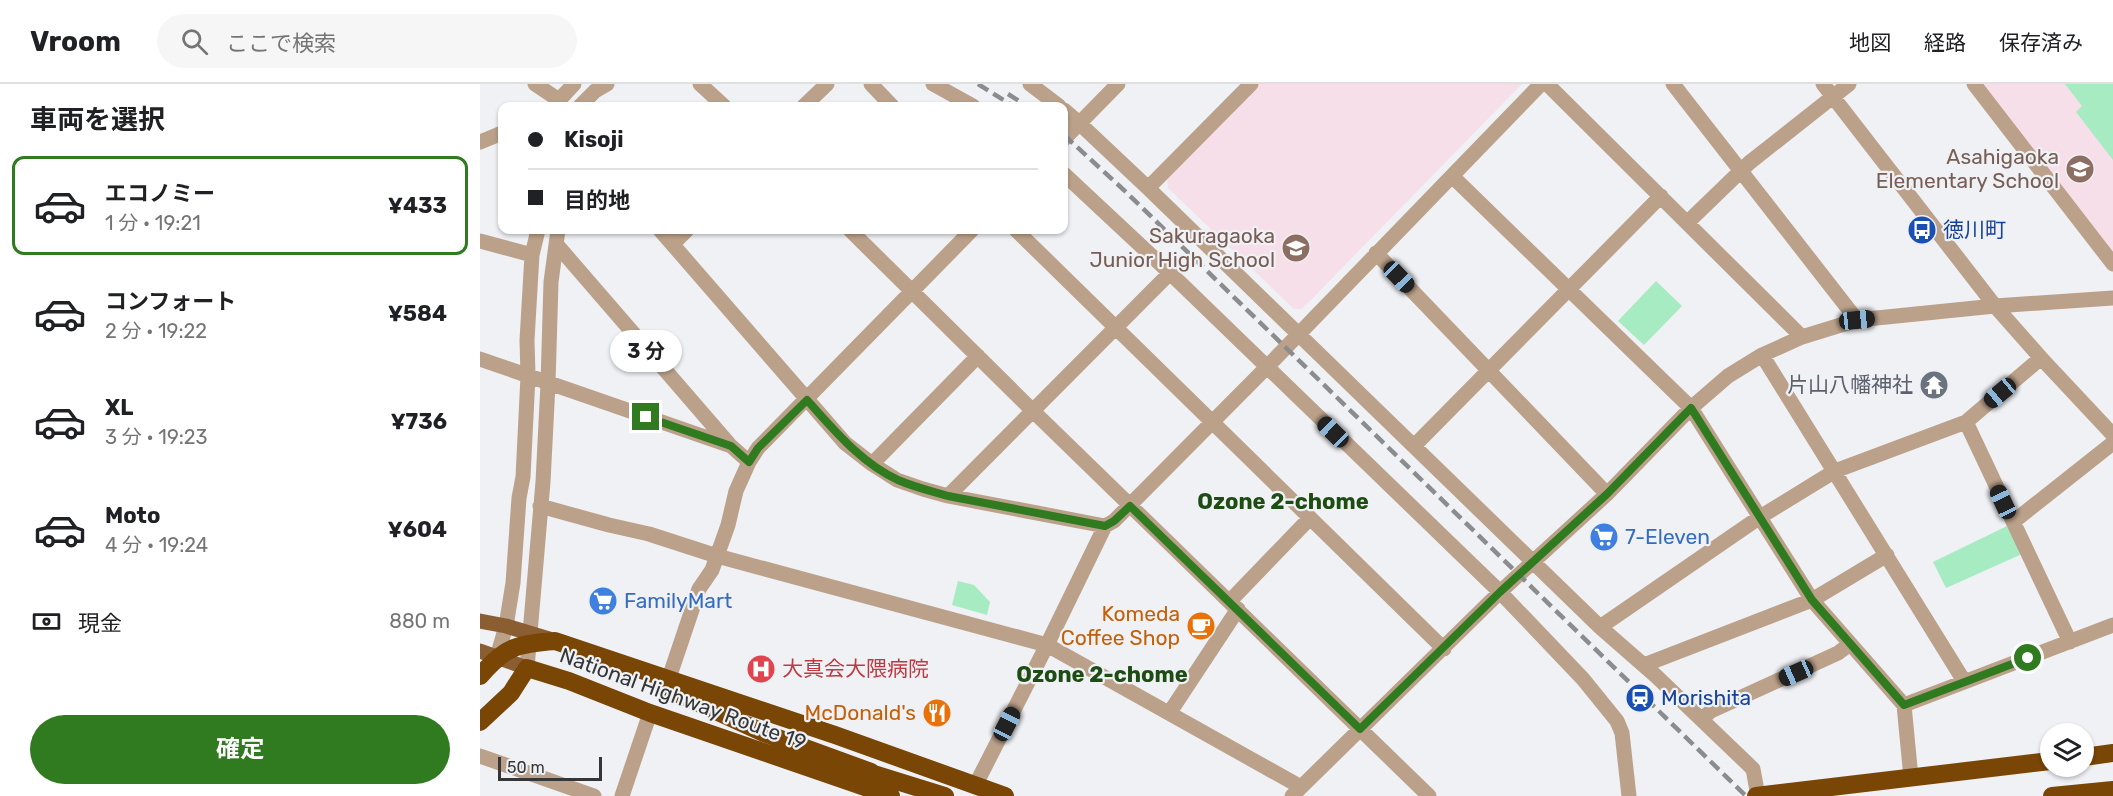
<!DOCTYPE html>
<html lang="ja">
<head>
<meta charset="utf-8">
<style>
	:root { --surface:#fff; --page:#f6f6f6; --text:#202124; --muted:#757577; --line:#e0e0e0; --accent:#307a20 }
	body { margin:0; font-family:Rubik,"Noto Sans JP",sans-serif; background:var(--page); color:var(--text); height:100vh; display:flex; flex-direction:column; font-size:22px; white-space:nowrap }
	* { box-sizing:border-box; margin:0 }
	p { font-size:20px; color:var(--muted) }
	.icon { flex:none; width:33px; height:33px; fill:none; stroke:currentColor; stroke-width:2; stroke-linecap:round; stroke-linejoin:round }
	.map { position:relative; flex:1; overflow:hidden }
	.details { display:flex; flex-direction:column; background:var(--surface); width:480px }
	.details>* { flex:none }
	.top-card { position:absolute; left:18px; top:18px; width:570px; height:132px; border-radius:12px; box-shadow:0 2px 4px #0004; display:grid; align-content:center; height:132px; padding:0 30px; background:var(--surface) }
	.fabs { position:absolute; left:1560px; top:639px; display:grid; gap:12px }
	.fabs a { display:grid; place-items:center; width:54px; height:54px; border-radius:50%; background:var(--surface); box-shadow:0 2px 4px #0004; font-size:30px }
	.scale { position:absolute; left:18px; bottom:15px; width:104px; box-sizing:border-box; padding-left:6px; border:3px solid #353637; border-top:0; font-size:16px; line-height:21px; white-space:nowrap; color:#353637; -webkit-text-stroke:4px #eff1f5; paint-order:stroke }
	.end { position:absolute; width:27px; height:27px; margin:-14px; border:8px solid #307a20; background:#fff; box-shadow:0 0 0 3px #fff }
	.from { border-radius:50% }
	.bubble { position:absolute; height:42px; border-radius:21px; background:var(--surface); box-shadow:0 2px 4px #0004; font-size:20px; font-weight:700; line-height:42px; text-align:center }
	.car { position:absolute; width:18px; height:36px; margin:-18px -9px; border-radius:8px; box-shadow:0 0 4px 2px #0007; background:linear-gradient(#222 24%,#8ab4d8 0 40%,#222 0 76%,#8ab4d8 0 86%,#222 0) }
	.top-card b { display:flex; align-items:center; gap:21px; height:57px; font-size:22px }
	.top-card b+b { border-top:2px solid var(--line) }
	.top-card i { width:15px; height:15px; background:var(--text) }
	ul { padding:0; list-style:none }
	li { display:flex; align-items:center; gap:18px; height:99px; margin:0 12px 9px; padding:0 18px; border:3px solid transparent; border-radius:12px }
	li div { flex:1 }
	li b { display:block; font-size:22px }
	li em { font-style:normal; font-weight:700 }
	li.on { border-color:var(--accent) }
	li>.icon { width:54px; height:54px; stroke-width:1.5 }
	h2 { padding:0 30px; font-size:27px; line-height:72px }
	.pay { display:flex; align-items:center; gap:15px; height:66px; padding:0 30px; font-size:22px }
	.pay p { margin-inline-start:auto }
	.action { display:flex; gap:12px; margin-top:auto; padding:12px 30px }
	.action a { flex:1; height:69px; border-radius:36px; background:var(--accent); color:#fff; font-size:24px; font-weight:700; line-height:69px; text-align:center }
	header { display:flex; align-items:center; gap:36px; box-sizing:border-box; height:84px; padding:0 30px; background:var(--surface); border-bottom:2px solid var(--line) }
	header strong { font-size:28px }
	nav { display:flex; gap:33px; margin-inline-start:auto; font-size:21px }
	.search { width:420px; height:54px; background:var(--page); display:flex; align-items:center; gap:15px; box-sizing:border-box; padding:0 21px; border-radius:33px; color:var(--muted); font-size:22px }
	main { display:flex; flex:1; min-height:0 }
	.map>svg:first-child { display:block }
	.education { fill:#f7dfea }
	.green { fill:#a6ebc2 }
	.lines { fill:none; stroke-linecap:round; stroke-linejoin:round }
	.minor { stroke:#bba18a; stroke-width:15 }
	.major { stroke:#8b5e32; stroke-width:15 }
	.highway { stroke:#794605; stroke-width:18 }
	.rail { stroke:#8a8c8e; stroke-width:4.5; stroke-dasharray:12 6; stroke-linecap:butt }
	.route { stroke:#307a20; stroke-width:8 }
	.labels { text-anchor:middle; stroke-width:4.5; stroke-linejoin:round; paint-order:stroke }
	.education-label { font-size:21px; fill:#785e54; stroke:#eff1f5; text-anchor:end }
	.transit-label { font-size:21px; fill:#164399; stroke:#eff1f5; text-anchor:start }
	.worship-label { font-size:21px; fill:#5b616d; stroke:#eff1f5; text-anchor:end }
	.shop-label { font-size:21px; fill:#366cbe; stroke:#eff1f5; text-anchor:start }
	.food-label { font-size:21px; fill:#c56008; stroke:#eff1f5; text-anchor:end }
	.health-label { font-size:21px; fill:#be3a42; stroke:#eff1f5; text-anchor:start }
	.street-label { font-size:21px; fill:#353637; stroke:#eff1f5 }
	.neighbourhood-label { font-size:22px; font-weight:bold; fill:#1e4d14; stroke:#eff1f5 }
</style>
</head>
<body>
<header>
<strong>Vroom</strong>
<div class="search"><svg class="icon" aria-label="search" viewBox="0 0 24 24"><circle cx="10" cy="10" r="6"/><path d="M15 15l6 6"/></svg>ここで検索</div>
<nav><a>地図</a><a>経路</a><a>保存済み</a></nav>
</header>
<main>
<section class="details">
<h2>車両を選択</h2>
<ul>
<li class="on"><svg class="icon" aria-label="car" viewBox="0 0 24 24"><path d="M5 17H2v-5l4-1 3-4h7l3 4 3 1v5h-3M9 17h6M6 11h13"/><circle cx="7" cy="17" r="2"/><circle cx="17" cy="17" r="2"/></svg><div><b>エコノミー</b><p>1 分 · 19:21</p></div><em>¥433</em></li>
<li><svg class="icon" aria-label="car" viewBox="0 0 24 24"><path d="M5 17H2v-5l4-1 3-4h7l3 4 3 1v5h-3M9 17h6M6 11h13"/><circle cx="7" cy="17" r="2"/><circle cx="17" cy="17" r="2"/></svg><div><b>コンフォート</b><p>2 分 · 19:22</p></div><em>¥584</em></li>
<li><svg class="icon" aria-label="car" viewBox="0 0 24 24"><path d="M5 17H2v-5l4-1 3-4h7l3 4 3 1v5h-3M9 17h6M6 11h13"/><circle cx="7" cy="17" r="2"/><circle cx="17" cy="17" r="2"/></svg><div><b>XL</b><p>3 分 · 19:23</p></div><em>¥736</em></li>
<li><svg class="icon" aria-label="car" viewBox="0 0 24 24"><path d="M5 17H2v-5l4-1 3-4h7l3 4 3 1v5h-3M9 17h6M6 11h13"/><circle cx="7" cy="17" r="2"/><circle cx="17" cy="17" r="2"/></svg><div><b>Moto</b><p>4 分 · 19:24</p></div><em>¥604</em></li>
</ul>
<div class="pay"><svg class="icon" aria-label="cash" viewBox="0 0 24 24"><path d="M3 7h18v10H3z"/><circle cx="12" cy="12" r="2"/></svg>現金<p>880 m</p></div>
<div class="action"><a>確定</a></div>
</section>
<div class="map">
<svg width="1633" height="712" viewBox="0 0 1633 712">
	<rect width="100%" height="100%" fill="#eff1f5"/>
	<path class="education" d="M 779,0 L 1042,0 L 822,225 L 814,225 L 688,104 L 687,94 Z
		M 1502,0 L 1633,0 L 1633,171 Z"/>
	<path class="green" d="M 1585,0 L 1633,0 L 1633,76 L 1596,28 L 1602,22 Z
		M 1176,197 L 1202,222 L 1164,261 L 1138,237 Z
		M 1529,441 L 1542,470 L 1466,504 L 1453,478 Z
		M 478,497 L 494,501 L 510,518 L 507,531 L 472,521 Z"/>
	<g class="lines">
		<path class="minor" d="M 55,0 L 79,16
			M 220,0 L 244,22
			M 391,0 L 412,22
			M 453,0 L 493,22
			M 550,0 L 579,22
			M 1067,0 L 1322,253
			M 1193,0 L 1377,236
			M 1343,0 L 1515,222 L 1561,274 L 1633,351
			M 1494,0 L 1633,180
			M 75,22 L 79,16 L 94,0
			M 100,22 L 115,7 L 127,0
			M 324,22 L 347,0
			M 584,26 L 599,39 L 668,104 L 1120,543 L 1176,592 L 1273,685 L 1278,712
			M 584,55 L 638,0
			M 0,58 L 22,49
			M 584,90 L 690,189 L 1020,508 L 1103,595 L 1137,637 L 1142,649 L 1149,712
			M 972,92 L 1211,324 L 1332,516 L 1424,621 L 1431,694
			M 668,104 L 771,0
			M 1208,138 L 1269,79 L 1369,0
			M 180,146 L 365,359 L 392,380 L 417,396 L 443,405 L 468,412 L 625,442 L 634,437 L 787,283 L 1061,0
			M 370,146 L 553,327 L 949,712
			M 536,146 L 964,565
			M 0,157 L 52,171
			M 193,160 L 207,146
			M 77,161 L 249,360
			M 896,169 L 1127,410
			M 1282,271 L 1484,597
			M 0,275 L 251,362 L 269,378 L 278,364 L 492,146
			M 1486,338 L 1590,558
			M 935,361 L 1181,112
			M 392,380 L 498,272
			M 468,412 L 690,189
			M 60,422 L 129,441 L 169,450 L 237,472 L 567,561 L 821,703
			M 1533,438 L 1633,359
			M 750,517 L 830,434
			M 1120,543 L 1280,433 L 1355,387 L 1486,338 L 1561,274
			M 17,573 L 26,542 L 33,499 L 39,414 L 43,393 L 48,292 L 47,256 L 52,171 L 58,146
			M 1164,581 L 1332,516 L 1407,471
			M 47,584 L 63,398 L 68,300 L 71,198 L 78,146
			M 189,594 L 219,505 L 232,486 L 248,441 L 256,407 L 269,378
			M 1424,621 L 1633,541
			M 690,628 L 758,525
			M 1222,635 L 1231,627 L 1358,569 L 1370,560
			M 0,672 L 114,712
			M 495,702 L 567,561 L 625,442
			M 142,712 L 170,629
			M 812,712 L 1020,508 L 1127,410 L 1211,324 L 1248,292 L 1282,271 L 1322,253 L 1377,236 L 1515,222 L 1633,214"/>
		<path class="major" d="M 0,537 L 26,542 L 69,555
			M 0,567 L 47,584"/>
		<path class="highway" d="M 0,592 C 26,562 37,560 75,557 L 355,651 L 525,712
			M 188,605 L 284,649 L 391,688
			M 0,638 L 31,609 L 47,584 L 89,597 L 170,629 L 411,712
			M 1604,673 L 1633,669
			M 381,686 L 465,712
			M 1276,712 L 1570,677
			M 1572,712 L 1633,706"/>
		<path class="rail" d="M 498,0 L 533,22
			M 528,10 L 547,22
			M 584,51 L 646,108 L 1266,712"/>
	</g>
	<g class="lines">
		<path class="route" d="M 166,333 L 251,362 L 269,378 L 278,364 L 327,316 C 354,346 381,379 418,396 C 434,403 451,407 468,412 L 625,442 L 634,437 L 650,422 L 880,645 L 1020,508 L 1127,410 L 1211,324 L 1332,516 L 1424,621 L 1548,574"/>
	</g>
	<defs>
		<g id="school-disc" transform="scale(1.5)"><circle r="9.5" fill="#8d6e63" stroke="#eff1f5"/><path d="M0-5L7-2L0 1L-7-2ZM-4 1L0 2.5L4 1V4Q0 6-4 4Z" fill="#fff"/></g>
		<g id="bus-disc" transform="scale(1.5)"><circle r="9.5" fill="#1a4fb4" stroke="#eff1f5"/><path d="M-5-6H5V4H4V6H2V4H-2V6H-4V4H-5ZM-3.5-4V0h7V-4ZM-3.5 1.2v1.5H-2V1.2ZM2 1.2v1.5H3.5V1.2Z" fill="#fff"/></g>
		<g id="temple-disc" transform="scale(1.5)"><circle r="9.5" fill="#6b7280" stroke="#eff1f5"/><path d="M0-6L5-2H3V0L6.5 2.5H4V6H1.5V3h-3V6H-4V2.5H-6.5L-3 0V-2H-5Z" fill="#fff"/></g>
		<g id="supermarket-disc" transform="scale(1.5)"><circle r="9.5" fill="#3f7fe0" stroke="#eff1f5"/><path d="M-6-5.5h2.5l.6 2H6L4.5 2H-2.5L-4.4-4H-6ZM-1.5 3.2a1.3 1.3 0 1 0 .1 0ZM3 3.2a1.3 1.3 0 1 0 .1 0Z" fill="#fff"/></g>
		<g id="cafe-disc" transform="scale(1.5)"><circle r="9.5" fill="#e8710a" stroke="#eff1f5"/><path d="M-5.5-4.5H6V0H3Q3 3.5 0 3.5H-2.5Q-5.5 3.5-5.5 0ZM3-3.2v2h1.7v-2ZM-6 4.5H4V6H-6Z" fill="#fff"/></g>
		<g id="hospital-disc" transform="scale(1.5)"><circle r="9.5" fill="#e0444e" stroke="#eff1f5"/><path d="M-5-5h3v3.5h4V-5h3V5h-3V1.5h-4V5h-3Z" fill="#fff"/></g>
		<g id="station-disc" transform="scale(1.5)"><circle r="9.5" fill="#1a4fb4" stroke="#eff1f5"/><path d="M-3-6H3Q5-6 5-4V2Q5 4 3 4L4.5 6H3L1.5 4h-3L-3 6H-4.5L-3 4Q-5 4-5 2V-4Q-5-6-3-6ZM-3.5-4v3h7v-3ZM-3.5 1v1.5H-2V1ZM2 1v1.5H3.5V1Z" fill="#fff"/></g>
		<g id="restaurant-disc" transform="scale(1.5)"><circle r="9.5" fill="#e8710a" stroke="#eff1f5"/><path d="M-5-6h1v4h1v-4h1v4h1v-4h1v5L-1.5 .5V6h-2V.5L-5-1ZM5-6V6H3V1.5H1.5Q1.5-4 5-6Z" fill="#fff"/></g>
	</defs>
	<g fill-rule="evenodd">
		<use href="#school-disc" x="1600" y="85"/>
		<use href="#bus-disc" x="1442" y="146"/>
		<use href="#school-disc" x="816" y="164"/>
		<use href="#temple-disc" x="1454" y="301"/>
		<use href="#supermarket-disc" x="1124" y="453"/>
		<use href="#supermarket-disc" x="123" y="517"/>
		<use href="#cafe-disc" x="721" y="542"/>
		<use href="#hospital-disc" x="281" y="585"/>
		<use href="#station-disc" x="1160" y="614"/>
		<use href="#restaurant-disc" x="457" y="629"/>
	</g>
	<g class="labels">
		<g class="education-label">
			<text x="1579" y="80">Asahigaoka<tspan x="1579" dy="24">Elementary School</tspan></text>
			<text x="795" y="159">Sakuragaoka<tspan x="795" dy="24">Junior High School</tspan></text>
		</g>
		<g class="transit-label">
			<text x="1463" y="153">徳川町</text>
			<text x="1181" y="621">Morishita</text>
		</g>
		<g class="worship-label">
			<text x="1433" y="308">片山八幡神社</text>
		</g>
		<g class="shop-label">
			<text x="1145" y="460">7-Eleven</text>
			<text x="144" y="524">FamilyMart</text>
		</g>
		<g class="food-label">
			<text x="700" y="537">Komeda<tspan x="700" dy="24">Coffee Shop</tspan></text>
			<text x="436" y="636">McDonald's</text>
		</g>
		<g class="health-label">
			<text x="302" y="592">大真会大隈病院</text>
		</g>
		<g class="street-label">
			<text transform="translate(203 615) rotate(20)" y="7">National Highway Route 19</text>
		</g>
		<g class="neighbourhood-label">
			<text x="803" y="425">Ozone 2-chome</text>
			<text x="622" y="598">Ozone 2-chome</text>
		</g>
	</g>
</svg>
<div class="fabs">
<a><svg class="icon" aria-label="layers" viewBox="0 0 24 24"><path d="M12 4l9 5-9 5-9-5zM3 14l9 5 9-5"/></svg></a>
</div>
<div class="scale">50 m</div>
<i class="end from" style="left:1548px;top:574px"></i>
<i class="end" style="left:166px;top:333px"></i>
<div class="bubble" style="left:130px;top:246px;width:72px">3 分</div>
<i class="car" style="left:919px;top:193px;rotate:136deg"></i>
<i class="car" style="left:1377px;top:236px;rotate:84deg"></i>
<i class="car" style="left:1520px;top:309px;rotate:230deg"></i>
<i class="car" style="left:853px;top:348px;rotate:314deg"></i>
<i class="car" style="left:1523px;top:418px;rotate:335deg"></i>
<i class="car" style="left:1316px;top:589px;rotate:246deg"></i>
<i class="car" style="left:527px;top:640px;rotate:27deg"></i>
<div class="top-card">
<b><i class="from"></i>Kisoji</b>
<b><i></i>目的地</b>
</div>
</div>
</main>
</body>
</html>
